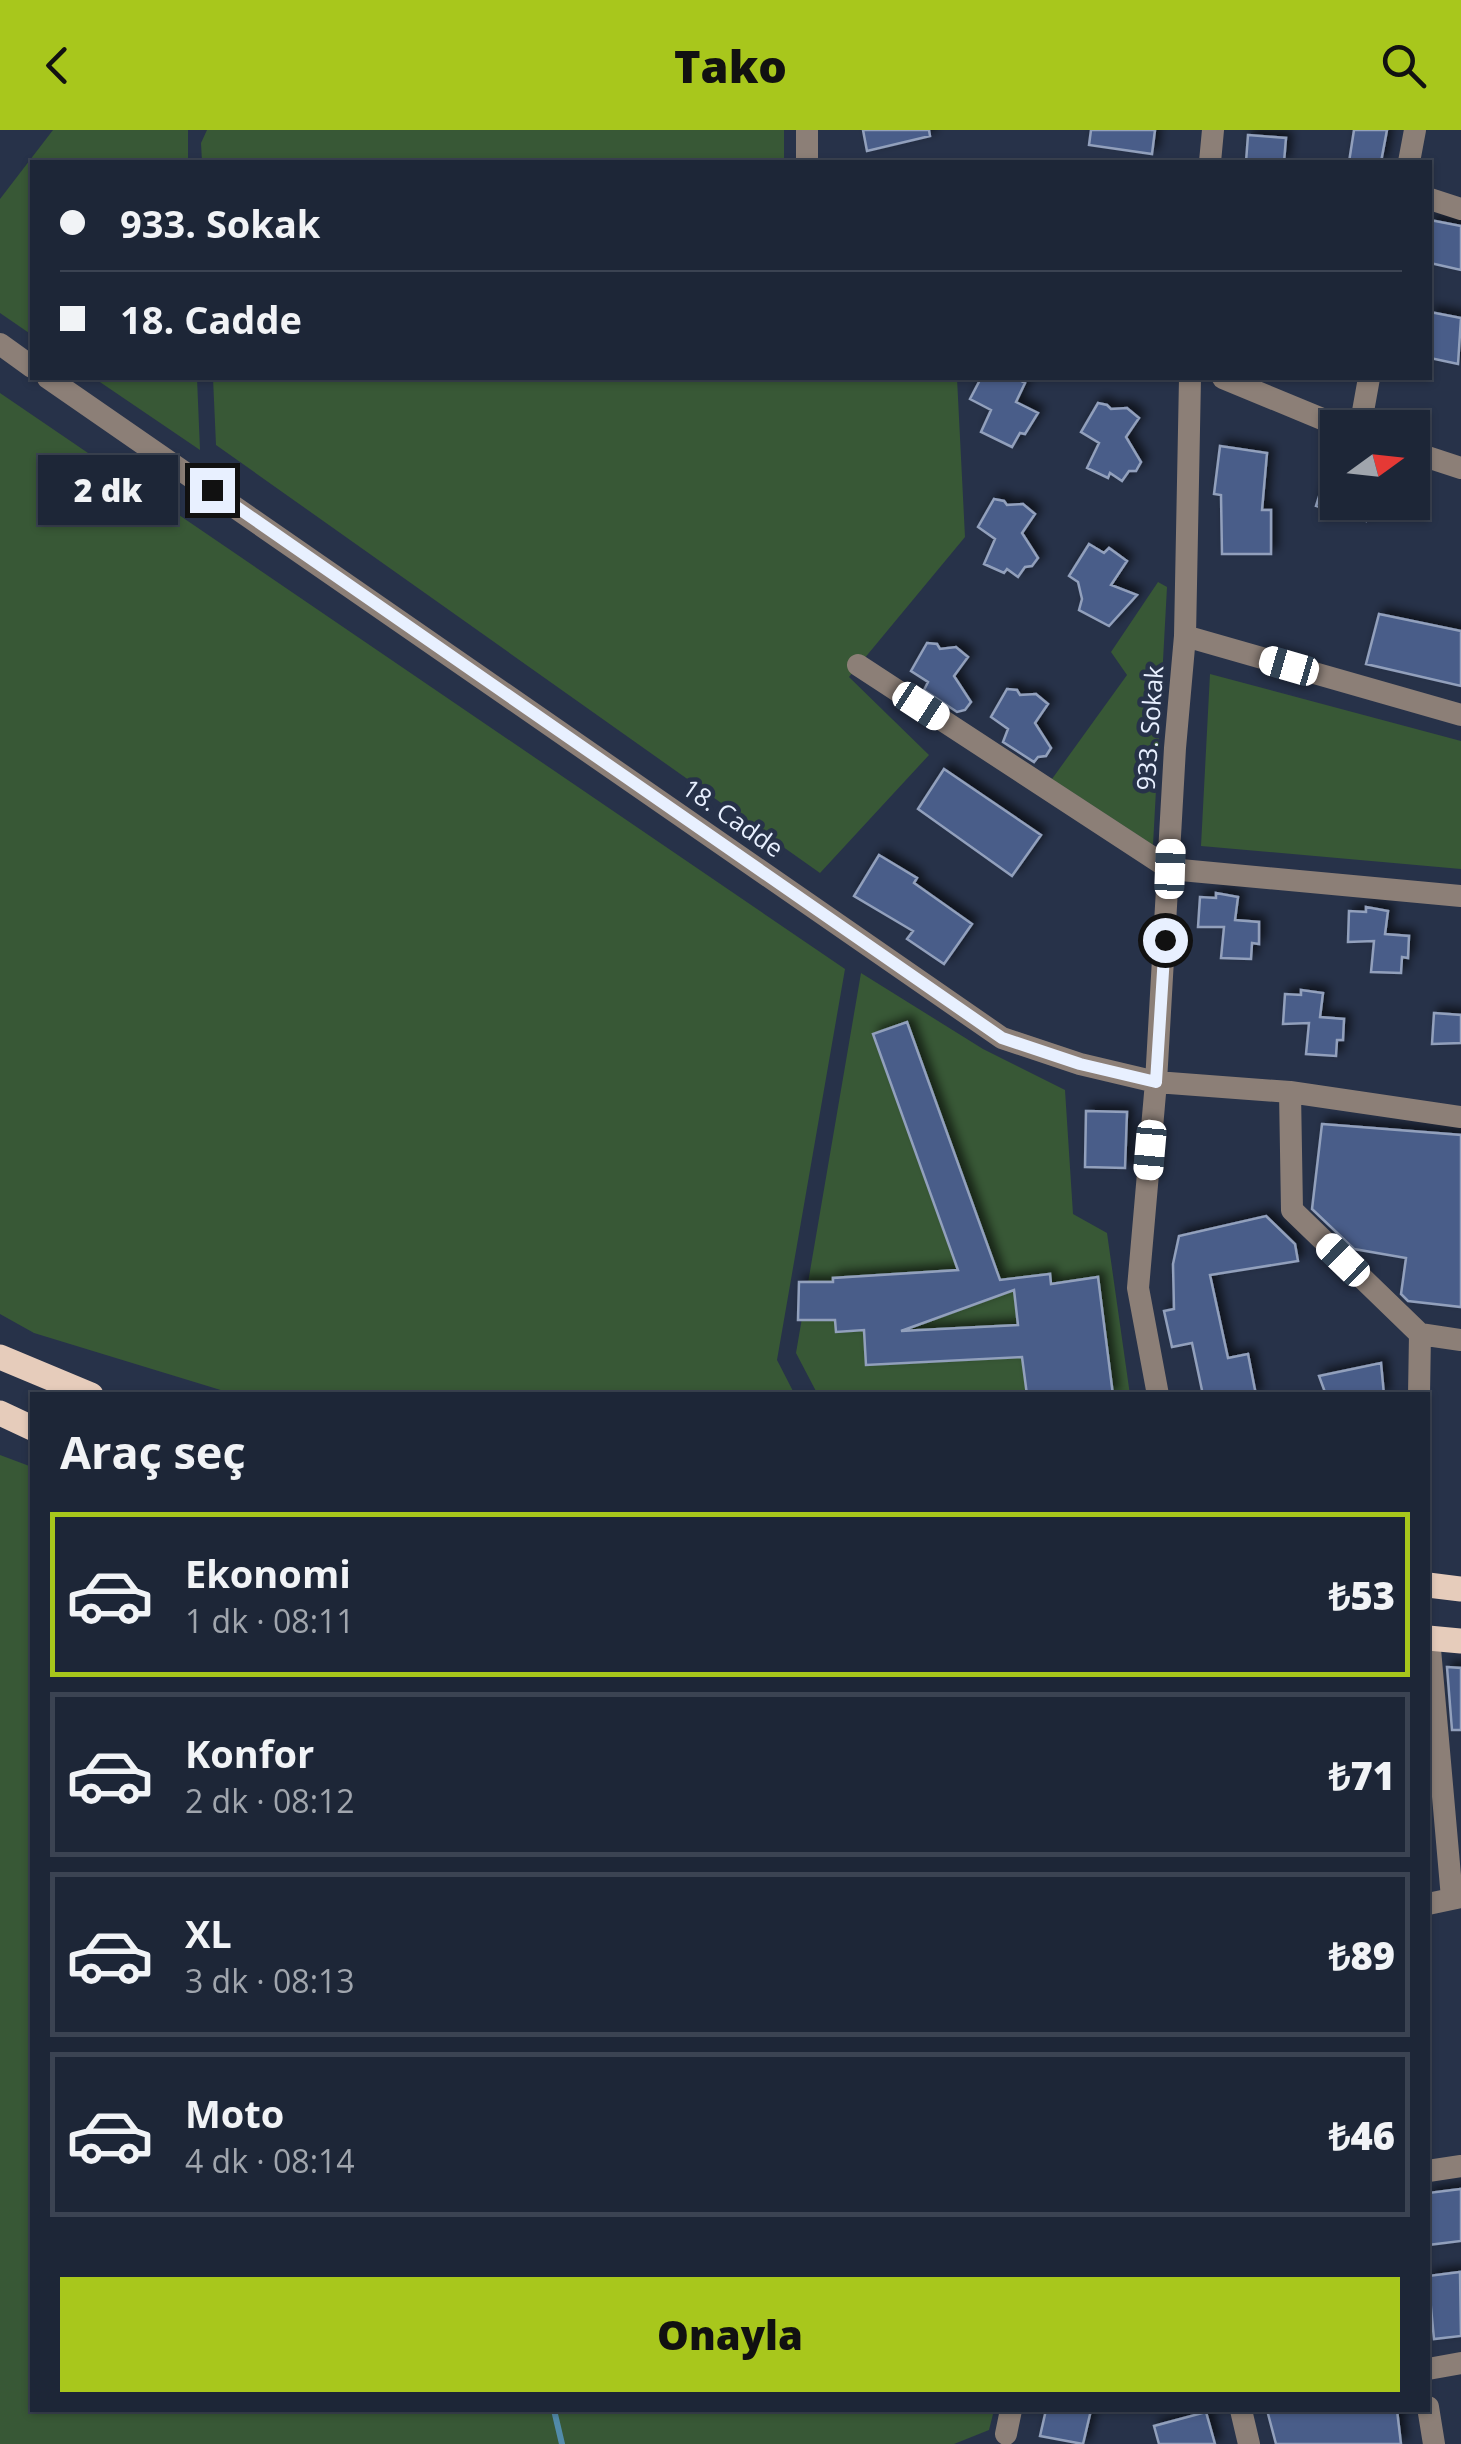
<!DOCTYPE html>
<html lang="tr">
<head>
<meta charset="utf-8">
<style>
	:root { --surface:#1d2637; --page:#2a3242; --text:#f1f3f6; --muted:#a0a5ad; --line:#3b4352; --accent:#a8c71c }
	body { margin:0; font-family:"Open Sans",sans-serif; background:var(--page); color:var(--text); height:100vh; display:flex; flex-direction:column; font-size:38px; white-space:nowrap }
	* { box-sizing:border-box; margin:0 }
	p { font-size:32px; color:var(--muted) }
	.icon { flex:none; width:55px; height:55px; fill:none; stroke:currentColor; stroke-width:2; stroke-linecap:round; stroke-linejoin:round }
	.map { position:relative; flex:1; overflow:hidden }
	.sheet { position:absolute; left:30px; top:1262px; width:1400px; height:1020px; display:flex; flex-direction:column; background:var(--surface); border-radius:0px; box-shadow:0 2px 8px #0004,0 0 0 2px var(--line) }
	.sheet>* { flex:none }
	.banner { position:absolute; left:30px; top:30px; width:1402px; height:220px; border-radius:0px; box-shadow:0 2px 8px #0004,0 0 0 2px var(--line); display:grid; align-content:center; height:220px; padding:0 30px; background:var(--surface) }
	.needle { width:65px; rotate:75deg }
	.tools { position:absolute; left:1320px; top:280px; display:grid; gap:20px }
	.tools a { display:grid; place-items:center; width:110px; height:110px; border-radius:0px; background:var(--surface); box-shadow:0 2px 8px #0004,0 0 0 2px var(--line); font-size:50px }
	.end { position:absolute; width:45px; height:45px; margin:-22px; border:12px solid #e8f0ff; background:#111; box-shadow:0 0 0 5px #111 }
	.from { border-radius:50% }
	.bubble { position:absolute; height:70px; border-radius:0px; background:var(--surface); box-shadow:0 2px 8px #0004,0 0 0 2px var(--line); font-size:32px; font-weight:800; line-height:70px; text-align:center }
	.car { position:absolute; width:30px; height:60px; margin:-30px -15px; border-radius:12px; box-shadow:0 0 8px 2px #0007; background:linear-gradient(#fff 24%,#345 0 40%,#fff 0 76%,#345 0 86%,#fff 0) }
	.banner b { display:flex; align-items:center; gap:35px; height:95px; font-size:38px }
	.banner b+b { border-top:2px solid var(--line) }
	.banner i { width:25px; height:25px; background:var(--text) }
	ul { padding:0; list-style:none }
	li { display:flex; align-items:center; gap:30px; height:165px; margin:0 20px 15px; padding:0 10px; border:5px solid var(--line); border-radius:0px }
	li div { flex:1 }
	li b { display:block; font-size:38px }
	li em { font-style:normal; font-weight:800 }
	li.current { border-color:var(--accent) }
	li>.icon { width:90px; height:90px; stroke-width:1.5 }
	h2 { padding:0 30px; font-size:45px; line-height:120px }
	.action { display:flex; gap:20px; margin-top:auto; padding:20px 30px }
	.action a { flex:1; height:115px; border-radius:0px; background:var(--accent); color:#111; font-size:40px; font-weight:800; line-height:115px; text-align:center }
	header { display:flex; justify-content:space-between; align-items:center; height:130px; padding:0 30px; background:var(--accent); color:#111; font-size:45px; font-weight:800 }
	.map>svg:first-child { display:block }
	.green { fill:#385836 }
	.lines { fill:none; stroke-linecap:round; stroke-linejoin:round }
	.stream { stroke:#528ba9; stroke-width:6 }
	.building { fill:#485d89; stroke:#92a0bc; stroke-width:2.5; fill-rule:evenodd; filter:url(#shadow) }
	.minor { stroke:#8c7f77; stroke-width:22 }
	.major { stroke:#e6ccbb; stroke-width:25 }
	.route { stroke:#e8f0ff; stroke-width:12 }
	.labels { text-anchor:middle; stroke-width:9; stroke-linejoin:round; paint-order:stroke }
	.street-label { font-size:25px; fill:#e8f0ff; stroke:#273249 }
</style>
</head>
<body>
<header><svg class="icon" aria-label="back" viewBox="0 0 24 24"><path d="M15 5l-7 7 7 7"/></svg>Tako<svg class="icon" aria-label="search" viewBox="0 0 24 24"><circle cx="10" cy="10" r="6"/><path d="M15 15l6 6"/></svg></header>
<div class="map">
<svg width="1461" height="2314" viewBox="0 0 1461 2314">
	<defs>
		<filter id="shadow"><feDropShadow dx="5.5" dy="-5.5" stdDeviation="5" flood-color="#0009"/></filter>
	</defs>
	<rect width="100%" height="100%" fill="#273249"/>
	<path class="green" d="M 53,0 L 188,0 L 188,32 L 32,32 L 32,205 L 0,183 L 0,69 Z
		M 207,0 L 784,0 L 784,32 L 202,32 L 201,13 Z
		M 94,248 L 197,248 L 200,320 Z
		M 213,248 L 957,248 L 965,407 L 849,547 L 929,625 L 820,743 L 216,315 Z
		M 0,263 L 845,839 L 777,1230 L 795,1265 L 237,1265 L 34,1203 L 0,1184 Z
		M 1158,452 L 1167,457 L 1153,715 L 1052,649 L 1127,545 L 1111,522 Z
		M 1210,544 L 1461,611 L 1461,739 L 1201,716 Z
		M 861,843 L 983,919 L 1065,960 L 1073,1084 L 1107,1103 L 1130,1265 L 818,1265 L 796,1223 Z
		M 0,1325 L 32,1337 L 32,2280 L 994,2280 L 989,2300 L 954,2314 L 0,2314 Z"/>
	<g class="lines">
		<path class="stream" d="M 554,2280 L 562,2314"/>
	</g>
	<path class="building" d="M 863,0 L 929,0 L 930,6 L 867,21 Z
		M 1091,0 L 1155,0 L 1152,24 L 1089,15 Z
		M 1354,0 L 1387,0 L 1381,32 L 1349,32 Z
		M 1248,5 L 1286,8 L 1284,32 L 1246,32 Z
		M 1430,90 L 1461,96 L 1461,140 L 1430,133 Z
		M 1430,182 L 1461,188 L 1458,234 L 1430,228 Z
		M 981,248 L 1015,248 L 1025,253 L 1016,272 L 1038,283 L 1025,304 L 1020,303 L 1012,317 L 981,302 L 991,280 L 970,269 Z
		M 1098,273 L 1107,275 L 1111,279 L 1127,278 L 1139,288 L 1126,307 L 1141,332 L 1136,341 L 1129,341 L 1122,351 L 1110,343 L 1108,348 L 1087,338 L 1099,313 L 1081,302 Z
		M 1220,316 L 1267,323 L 1262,380 L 1271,380 L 1271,424 L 1222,424 L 1221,365 L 1214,364 Z
		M 1333,322 L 1338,323 L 1338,372 L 1371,372 L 1366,391 L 1316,376 Z
		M 994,369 L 1004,371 L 1007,375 L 1023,374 L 1035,384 L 1022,403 L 1038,428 L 1032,436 L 1025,437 L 1018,447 L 1007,439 L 1004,443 L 984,434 L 995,409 L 978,397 Z
		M 1089,414 L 1104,423 L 1109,418 L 1127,431 L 1111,455 L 1137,465 L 1109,496 L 1079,480 L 1082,469 L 1078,452 L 1069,446 Z
		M 1379,484 L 1461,501 L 1461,556 L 1366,534 Z
		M 927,513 L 937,514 L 940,519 L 956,517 L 968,527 L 954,546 L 971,572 L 965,580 L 957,582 L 924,560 L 928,552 L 911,541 Z
		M 1007,559 L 1017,560 L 1020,565 L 1036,564 L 1048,574 L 1035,593 L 1051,618 L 1046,626 L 1038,627 L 1034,632 L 1003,612 L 1008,599 L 991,587 Z
		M 944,639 L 1041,705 L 1012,746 L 918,679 Z
		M 879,725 L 917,748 L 914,753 L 972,794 L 944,834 L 907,809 L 913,801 L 854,766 Z
		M 1216,763 L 1238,767 L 1235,790 L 1259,792 L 1259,814 L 1252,813 L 1251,829 L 1221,828 L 1224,797 L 1198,797 L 1200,767 L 1216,768 Z
		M 1366,777 L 1388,781 L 1385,804 L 1409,806 L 1408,828 L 1402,827 L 1401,843 L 1371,842 L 1374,811 L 1348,812 L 1349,781 L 1366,782 Z
		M 1301,860 L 1323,863 L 1320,887 L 1344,889 L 1343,910 L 1337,910 L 1336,926 L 1306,924 L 1309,893 L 1283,894 L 1285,864 L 1301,865 Z
		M 1434,883 L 1461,885 L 1461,913 L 1432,914 Z
		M 907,892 L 1000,1150 L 1050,1144 L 1051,1154 L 1098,1147 L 1113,1265 L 1027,1265 L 1022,1227 L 866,1235 L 864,1200 L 836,1202 L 835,1190 L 798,1190 L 799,1152 L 833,1152 L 833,1148 L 958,1140 L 873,904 ZM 1014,1160 L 1018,1195 L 901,1201 Z
		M 1086,981 L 1127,982 L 1125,1038 L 1085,1037 Z
		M 1322,994 L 1461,1005 L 1461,1177 L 1408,1171 L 1401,1164 L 1406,1128 L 1354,1119 L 1312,1079 Z
		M 1266,1086 L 1295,1114 L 1298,1131 L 1210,1145 L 1228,1228 L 1248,1224 L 1256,1265 L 1203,1265 L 1192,1213 L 1172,1217 L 1164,1181 L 1174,1179 L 1173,1134 L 1179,1106 Z
		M 1381,1233 L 1384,1265 L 1326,1265 L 1319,1246 Z
		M 1447,1537 L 1461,1538 L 1461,1600 L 1452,1600 Z
		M 1461,2059 L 1461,2111 L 1428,2115 L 1428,2063 Z
		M 1460,2142 L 1461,2206 L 1434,2209 L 1428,2146 Z
		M 1046,2280 L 1091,2280 L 1083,2314 L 1040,2306 Z
		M 1267,2280 L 1397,2280 L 1401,2314 L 1276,2314 Z
		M 1206,2282 L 1215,2314 L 1159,2314 L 1154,2296 Z"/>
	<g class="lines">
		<path class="minor" d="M 807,32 L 807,0
			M 1210,32 L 1213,0
			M 1409,32 L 1415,0
			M 1430,69 L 1461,79
			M 0,214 L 32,237
			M 48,248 L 1002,908 L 1080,934 L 1156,952 L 1290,962 L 1461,987
			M 1223,248 L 1344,298
			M 1360,298 L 1369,248
			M 1412,322 L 1461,338
			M 1185,506 L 1461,585
			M 858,535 L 1170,739 L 1461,766
			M 1290,962 L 1292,1080 L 1420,1204 L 1461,1210
			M 1158,1265 L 1138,1158 L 1156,952 L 1175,618 L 1185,506 L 1190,248
			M 1419,1265 L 1420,1204
			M 1429,1508 L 1452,1768
			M 1428,1774 L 1461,1767
			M 1428,2041 L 1461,2036
			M 1428,2239 L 1461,2233
			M 1428,2277 L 1434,2314
			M 1241,2280 L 1249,2314
			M 1006,2304 L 1011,2280"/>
		<path class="major" d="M 0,1227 L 91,1265
			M 0,1283 L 32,1298
			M 1428,1455 L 1461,1459
			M 1428,1508 L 1461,1511"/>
	</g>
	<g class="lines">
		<path class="route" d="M 212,360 L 1002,908 L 1080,934 L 1156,952 L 1165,810"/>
	</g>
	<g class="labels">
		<g class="street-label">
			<text transform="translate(1150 598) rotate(-86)" y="9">933. Sokak</text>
			<text transform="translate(733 688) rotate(35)" y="9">18. Cadde</text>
		</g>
	</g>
</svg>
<div class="tools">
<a><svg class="needle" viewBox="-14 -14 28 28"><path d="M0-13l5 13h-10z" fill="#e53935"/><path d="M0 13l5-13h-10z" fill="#a0a5ad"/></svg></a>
</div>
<i class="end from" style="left:1165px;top:810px"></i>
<i class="end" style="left:212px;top:360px"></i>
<div class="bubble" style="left:38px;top:325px;width:140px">2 dk</div>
<i class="car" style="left:1289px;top:536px;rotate:286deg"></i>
<i class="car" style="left:921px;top:576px;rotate:123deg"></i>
<i class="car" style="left:1170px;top:739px;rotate:2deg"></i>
<i class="car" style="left:1150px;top:1020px;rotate:185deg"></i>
<i class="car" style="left:1343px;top:1130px;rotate:314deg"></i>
<div class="banner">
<b><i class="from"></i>933. Sokak</b>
<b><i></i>18. Cadde</b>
</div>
<section class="sheet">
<h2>Araç seç</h2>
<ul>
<li class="current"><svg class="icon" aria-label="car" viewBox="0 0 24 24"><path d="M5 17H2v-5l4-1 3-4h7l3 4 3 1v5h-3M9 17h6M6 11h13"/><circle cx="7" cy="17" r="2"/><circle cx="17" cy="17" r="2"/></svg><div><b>Ekonomi</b><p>1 dk · 08:11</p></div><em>₺53</em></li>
<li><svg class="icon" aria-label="car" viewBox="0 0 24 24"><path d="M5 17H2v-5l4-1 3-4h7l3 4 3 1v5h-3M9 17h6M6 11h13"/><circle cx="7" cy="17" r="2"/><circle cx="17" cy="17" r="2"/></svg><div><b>Konfor</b><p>2 dk · 08:12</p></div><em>₺71</em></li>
<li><svg class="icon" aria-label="car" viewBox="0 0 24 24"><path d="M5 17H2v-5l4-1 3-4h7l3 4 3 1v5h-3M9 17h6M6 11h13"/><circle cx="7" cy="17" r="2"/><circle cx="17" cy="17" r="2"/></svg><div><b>XL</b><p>3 dk · 08:13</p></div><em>₺89</em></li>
<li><svg class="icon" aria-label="car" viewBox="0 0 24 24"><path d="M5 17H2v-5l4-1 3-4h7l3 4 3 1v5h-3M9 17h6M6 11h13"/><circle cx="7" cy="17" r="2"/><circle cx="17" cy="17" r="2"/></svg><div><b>Moto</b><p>4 dk · 08:14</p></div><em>₺46</em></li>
</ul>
<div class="action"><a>Onayla</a></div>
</section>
</div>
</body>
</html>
